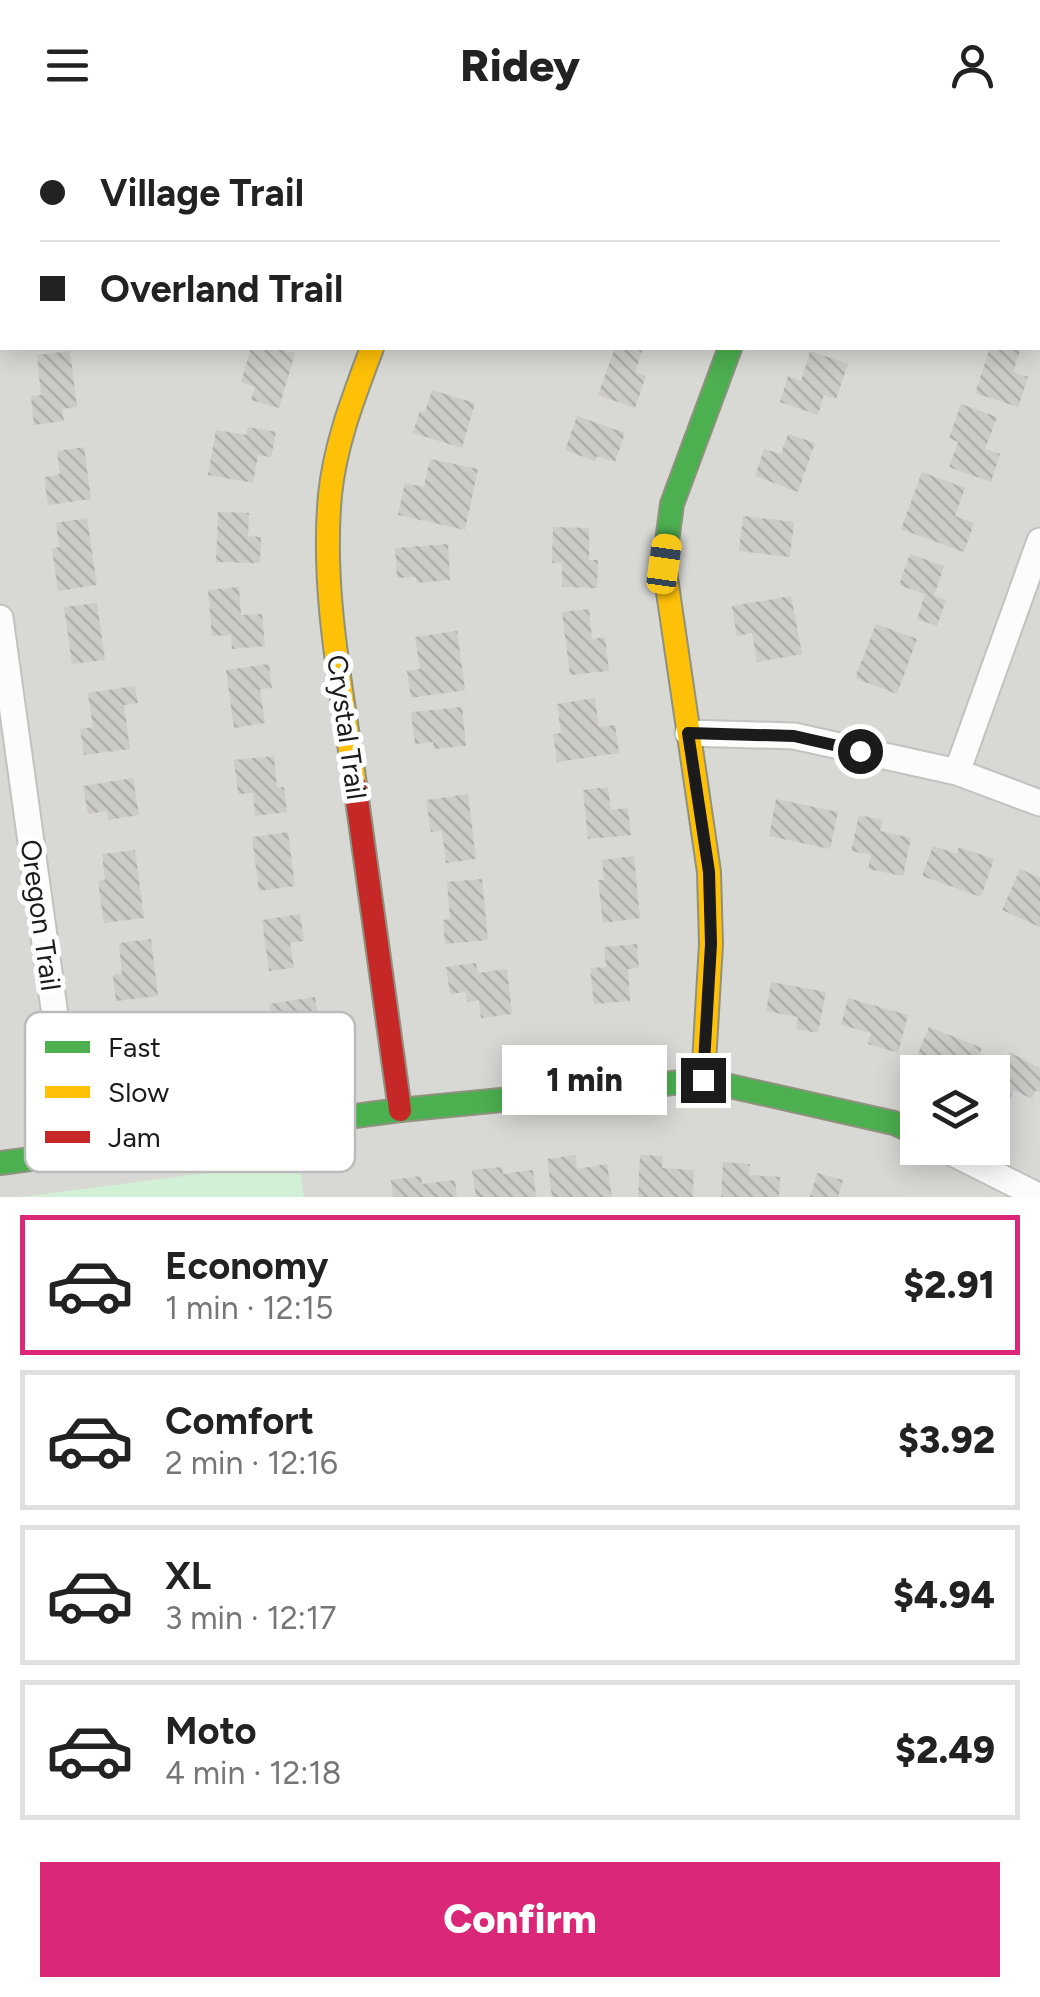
<!DOCTYPE html>
<html lang="en">
<head>
<meta charset="utf-8">
<style>
	:root { --surface:#fff; --page:#f2f2f2; --text:#222; --muted:#767676; --line:#e0e0e0; --accent:#db2777 }
	body { margin:0; font-family:Figtree,sans-serif; background:var(--page); color:var(--text); height:100vh; display:flex; flex-direction:column; font-size:38px; white-space:nowrap }
	* { box-sizing:border-box; margin:0 }
	p { font-size:32px; color:var(--muted) }
	.icon { flex:none; width:55px; height:55px; fill:none; stroke:currentColor; stroke-width:2; stroke-linecap:round; stroke-linejoin:round }
	.map { position:relative; height:1067px; overflow:hidden }
	.side { display:flex; flex-direction:column; background:var(--surface); flex:1 }
	.side>* { flex:none }
	.banner { position:absolute; left:0px; top:0px; width:1040px; height:220px; box-shadow:0 5px 25px #0003; display:grid; align-content:center; height:220px; padding:0 40px; background:var(--surface) }
	.buttons { position:absolute; left:900px; top:925px; display:grid; gap:20px }
	.buttons a { display:grid; place-items:center; width:110px; height:110px; border-radius:0px; background:var(--surface); box-shadow:0 5px 25px #0003; font-size:50px }
	.end { position:absolute; width:45px; height:45px; margin:-22px; border:12px solid #1b1b1b; background:#fff; box-shadow:0 0 0 5px #fff }
	.from { border-radius:50% }
	.bubble { position:absolute; height:70px; border-radius:0px; background:var(--surface); box-shadow:0 5px 25px #0003; font-size:32px; font-weight:800; line-height:70px; text-align:center }
	.car { position:absolute; width:30px; height:60px; margin:-30px -15px; border-radius:12px; box-shadow:0 0 8px 2px #0007; background:linear-gradient(#f5c518 24%,#345 0 40%,#f5c518 0 76%,#345 0 86%,#f5c518 0) }
	.banner b { display:flex; align-items:center; gap:35px; height:95px; font-size:38px }
	.banner b+b { border-top:2px solid var(--line) }
	.banner i { width:25px; height:25px; background:var(--text) }
	ul { padding:18px 0 0; list-style:none }
	li { display:flex; align-items:center; gap:30px; height:140px; margin:0 20px 15px; padding:0 20px; border:5px solid var(--line); border-radius:0px }
	li div { flex:1 }
	li b { display:block; font-size:38px }
	li em { font-style:normal; font-weight:800 }
	li.active { border-color:var(--accent) }
	li>.icon { width:90px; height:90px; stroke-width:1.5 }
	.action { display:flex; gap:20px; margin-top:auto; padding:20px 40px }
	.action a { flex:1; height:115px; border-radius:0px; background:var(--accent); color:#fff; font-size:40px; font-weight:800; line-height:115px; text-align:center }
	header { display:flex; justify-content:space-between; align-items:center; height:130px; padding:0 40px; background:var(--surface); font-size:45px; font-weight:800 }
	.map>svg:first-child { display:block }
	.residential { fill:#d8d8d5; fill-rule:evenodd }
	.park { fill:#d2f0d6 }
	.building { fill:url(#building-back-hatch) }
	.lines { fill:none; stroke-linecap:round; stroke-linejoin:round }
	.street-casing { stroke:#c2c2c0; stroke-width:29 }
	.fast-casing { stroke:#8e927e; stroke-width:26 }
	.slow-casing { stroke:#8e927e; stroke-width:26 }
	.jam-casing { stroke:#8e927e; stroke-width:26 }
	.street { stroke:#fcfcfb; stroke-width:25 }
	.fast { stroke:#4caf50; stroke-width:22 }
	.slow { stroke:#ffc107; stroke-width:22 }
	.jam { stroke:#c62828; stroke-width:22 }
	.route { stroke:#1b1b1b; stroke-width:12 }
	.labels { text-anchor:middle; stroke-width:10; stroke-linejoin:round; paint-order:stroke }
	.street-label { font-size:28px; fill:#1b1b1b; stroke:#fff }
	.key { fill:#fff; stroke:#bbb; stroke-width:2.5 }
	.key-label { font-size:28px; fill:#1b1b1b }
</style>
</head>
<body>
<header><svg class="icon" aria-label="menu" viewBox="0 0 24 24"><path d="M4 6h16M4 12h16M4 18h16"/></svg>Ridey<svg class="icon" aria-label="person" viewBox="0 0 24 24"><circle cx="12" cy="8" r="4"/><path d="M4 21q1-7 8-7t8 7"/></svg></header>
<div class="map">
<svg width="1040" height="1067" viewBox="0 0 1040 1067">
	<defs>
		<pattern id="building-back-hatch" width="6" height="6" patternUnits="userSpaceOnUse" patternTransform="scale(2.5)"><rect width="6" height="6" fill="#cccbc7"/><path d="M-1 5l2 2M0 0l6 6M5-1l2 2" fill="none" stroke="#afaeaa"/></pattern>
	</defs>
	<rect width="100%" height="100%" fill="#e9e9e4"/>
	<path class="residential" d="M 0,0 L 1040,0 L 1040,1067 L 0,1067 ZM 2,2 L 1038,2 L 1038,218 L 2,218 ZM 918,942 L 992,942 L 992,1018 L 918,1018 Z"/>
	<path class="park" d="M 299,1031 L 304,1067 L 21,1067 Z"/>
	<path class="building" d="M 251,218 L 275,218 L 295,223 L 279,278 L 251,270 L 255,257 L 241,252 Z
		M 615,218 L 643,218 L 635,242 L 646,246 L 635,278 L 598,265 Z
		M 990,218 L 1021,218 L 1013,242 L 1028,247 L 1018,277 L 975,263 Z
		M 70,221 L 77,277 L 62,279 L 64,291 L 34,295 L 31,266 L 41,265 L 37,225 Z
		M 810,221 L 848,234 L 836,269 L 824,265 L 818,285 L 780,272 L 788,246 L 801,251 Z
		M 432,260 L 475,273 L 462,318 L 413,303 L 420,280 L 425,282 Z
		M 961,274 L 997,287 L 985,319 L 1000,324 L 991,352 L 949,337 L 958,312 L 949,308 Z
		M 577,286 L 625,303 L 615,332 L 597,326 L 595,331 L 565,320 Z
		M 248,297 L 276,302 L 271,327 L 258,325 L 253,353 L 208,345 L 216,300 L 246,305 Z
		M 788,304 L 815,313 L 798,362 L 755,346 L 764,319 L 781,324 Z
		M 84,317 L 91,369 L 48,375 L 44,347 L 60,344 L 57,321 Z
		M 430,329 L 478,339 L 465,400 L 398,385 L 405,353 L 424,357 Z
		M 922,342 L 965,358 L 955,386 L 974,393 L 964,422 L 901,399 Z
		M 218,382 L 249,383 L 248,406 L 261,407 L 260,433 L 216,432 Z
		M 743,386 L 794,392 L 790,427 L 739,421 Z
		M 87,388 L 97,455 L 58,461 L 52,418 L 59,417 L 56,393 Z
		M 553,397 L 589,398 L 589,430 L 598,430 L 597,458 L 562,457 L 562,433 L 552,433 Z
		M 448,414 L 450,450 L 417,453 L 416,447 L 397,448 L 395,418 Z
		M 910,424 L 944,436 L 934,466 L 946,470 L 937,496 L 917,489 L 925,464 L 899,455 Z
		M 239,457 L 241,485 L 262,484 L 265,516 L 232,519 L 231,505 L 212,506 L 208,460 Z
		M 791,466 L 802,524 L 757,532 L 752,503 L 737,506 L 732,476 Z
		M 97,473 L 105,530 L 72,534 L 64,477 Z
		M 589,479 L 592,509 L 605,507 L 609,541 L 570,545 L 562,482 Z
		M 876,494 L 917,509 L 897,564 L 855,548 Z
		M 457,501 L 465,560 L 411,568 L 407,541 L 420,539 L 415,507 Z
		M 269,534 L 272,558 L 260,559 L 265,593 L 234,598 L 226,540 Z
		M 135,556 L 138,573 L 124,575 L 130,619 L 84,625 L 80,599 L 93,597 L 88,563 Z
		M 595,568 L 599,597 L 615,595 L 619,623 L 557,632 L 553,604 L 561,603 L 557,574 Z
		M 462,577 L 466,616 L 434,619 L 433,612 L 415,614 L 411,582 Z
		M 274,626 L 277,658 L 284,657 L 287,682 L 255,686 L 253,663 L 238,664 L 234,630 Z
		M 133,648 L 139,685 L 108,690 L 107,681 L 88,684 L 83,656 Z
		M 608,657 L 611,680 L 628,678 L 631,705 L 588,709 L 583,660 Z
		M 468,664 L 476,729 L 446,733 L 442,701 L 431,702 L 426,670 Z
		M 776,669 L 838,682 L 830,719 L 769,706 Z
		M 859,685 L 883,690 L 880,701 L 911,708 L 903,746 L 868,739 L 871,725 L 851,721 Z
		M 288,702 L 295,756 L 259,761 L 252,707 Z
		M 933,716 L 957,724 L 959,717 L 994,729 L 981,767 L 922,746 Z
		M 135,720 L 144,788 L 104,793 L 98,751 L 105,750 L 102,724 Z
		M 634,726 L 640,788 L 603,793 L 598,750 L 604,750 L 602,730 Z
		M 1020,739 L 1040,748 L 1040,797 L 1002,780 Z
		M 482,749 L 488,810 L 445,814 L 443,790 L 450,789 L 447,752 Z
		M 300,784 L 304,811 L 290,813 L 294,838 L 269,841 L 262,790 Z
		M 151,809 L 158,866 L 116,871 L 113,844 L 122,844 L 119,813 Z
		M 637,814 L 639,838 L 628,839 L 630,871 L 594,874 L 590,838 L 606,837 L 604,817 Z
		M 476,833 L 478,843 L 507,839 L 512,884 L 481,888 L 479,870 L 467,872 L 466,862 L 450,864 L 446,837 Z
		M 771,852 L 826,862 L 818,903 L 796,899 L 798,887 L 766,881 Z
		M 315,867 L 320,896 L 302,898 L 303,903 L 274,907 L 269,874 Z
		M 848,868 L 908,885 L 898,923 L 868,914 L 871,903 L 841,895 Z
		M 929,897 L 982,918 L 973,942 L 964,942 L 941,933 L 938,940 L 915,931 Z
		M 1009,922 L 1040,938 L 1040,962 L 1036,960 L 1032,969 L 1014,960 L 1009,971 L 992,963 L 992,956 Z
		M 575,1025 L 577,1039 L 607,1034 L 612,1067 L 552,1067 L 547,1029 Z
		M 640,1025 L 663,1026 L 662,1038 L 694,1040 L 693,1067 L 638,1067 Z
		M 723,1032 L 750,1034 L 749,1045 L 780,1047 L 779,1067 L 721,1067 Z
		M 502,1037 L 503,1044 L 533,1040 L 536,1067 L 476,1067 L 472,1040 Z
		M 817,1043 L 843,1050 L 838,1067 L 810,1067 Z
		M 421,1046 L 422,1054 L 455,1050 L 457,1067 L 393,1067 L 391,1050 Z"/>
	<g class="lines">
		<g class="street-casing">
			<path id="street" d="M 907,0 L 911,2
				M 450,2 L 451,0
				M 834,2 L 836,0
				M 1038,71 L 1040,72
				M 0,488 L 74,1023
				M 688,603 L 794,606 L 957,642 L 1040,673
				M 957,642 L 1040,411
				M 943,1018 L 1040,1067"/>
		</g>
		<g class="fast-casing">
			<path id="fast" d="M 667,455 L 664,434 L 672,374 L 730,218
				M 0,1033 L 400,980 L 703,950 L 894,993 L 918,1004"/>
		</g>
		<g class="slow-casing">
			<path id="slow" d="M 667,455 L 709,742 L 711,814 L 703,950
				M 355,655 C 342,559 321,462 330,365 C 335,314 354,266 372,218"/>
		</g>
		<g class="jam-casing">
			<path id="jam" d="M 355,655 L 400,980"/>
		</g>
		<use href="#street" class="street"/>
		<use href="#fast" class="fast"/>
		<use href="#slow" class="slow"/>
		<use href="#jam" class="jam"/>
	</g>
	<g class="lines">
		<path class="route" d="M 703,950 L 711,814 L 709,742 L 688,603 L 794,606 L 860,621"/>
	</g>
	<g class="labels">
		<g class="street-label">
			<text transform="translate(347 597) rotate(82)" y="10">Crystal Trail</text>
			<text transform="translate(41 785) rotate(82)" y="10">Oregon Trail</text>
		</g>
	</g>
	<rect x="25" y="882" width="330" height="160" rx="15" class="key"/>
	<rect x="45" y="911" width="45" height="12" fill="#4caf50"/>
	<rect x="45" y="956" width="45" height="12" fill="#ffc107"/>
	<rect x="45" y="1001" width="45" height="12" fill="#c62828"/>
	<g class="key-label">
		<text x="108" y="927">Fast</text>
		<text x="108" y="972">Slow</text>
		<text x="108" y="1017">Jam</text>
	</g>
</svg>
<div class="buttons">
<a><svg class="icon" aria-label="layers" viewBox="0 0 24 24"><path d="M12 4l9 5-9 5-9-5zM3 14l9 5 9-5"/></svg></a>
</div>
<i class="end from" style="left:860px;top:621px"></i>
<i class="end" style="left:703px;top:950px"></i>
<div class="bubble" style="left:502px;top:915px;width:165px">1 min</div>
<i class="car" style="left:664px;top:434px;rotate:8deg"></i>
<div class="banner">
<b><i class="from"></i>Village Trail</b>
<b><i></i>Overland Trail</b>
</div>
</div>
<section class="side">
<ul>
<li class="active"><svg class="icon" aria-label="car" viewBox="0 0 24 24"><path d="M5 17H2v-5l4-1 3-4h7l3 4 3 1v5h-3M9 17h6M6 11h13"/><circle cx="7" cy="17" r="2"/><circle cx="17" cy="17" r="2"/></svg><div><b>Economy</b><p>1 min · 12:15</p></div><em>$2.91</em></li>
<li><svg class="icon" aria-label="car" viewBox="0 0 24 24"><path d="M5 17H2v-5l4-1 3-4h7l3 4 3 1v5h-3M9 17h6M6 11h13"/><circle cx="7" cy="17" r="2"/><circle cx="17" cy="17" r="2"/></svg><div><b>Comfort</b><p>2 min · 12:16</p></div><em>$3.92</em></li>
<li><svg class="icon" aria-label="car" viewBox="0 0 24 24"><path d="M5 17H2v-5l4-1 3-4h7l3 4 3 1v5h-3M9 17h6M6 11h13"/><circle cx="7" cy="17" r="2"/><circle cx="17" cy="17" r="2"/></svg><div><b>XL</b><p>3 min · 12:17</p></div><em>$4.94</em></li>
<li><svg class="icon" aria-label="car" viewBox="0 0 24 24"><path d="M5 17H2v-5l4-1 3-4h7l3 4 3 1v5h-3M9 17h6M6 11h13"/><circle cx="7" cy="17" r="2"/><circle cx="17" cy="17" r="2"/></svg><div><b>Moto</b><p>4 min · 12:18</p></div><em>$2.49</em></li>
</ul>
<div class="action"><a>Confirm</a></div>
</section>
</body>
</html>
